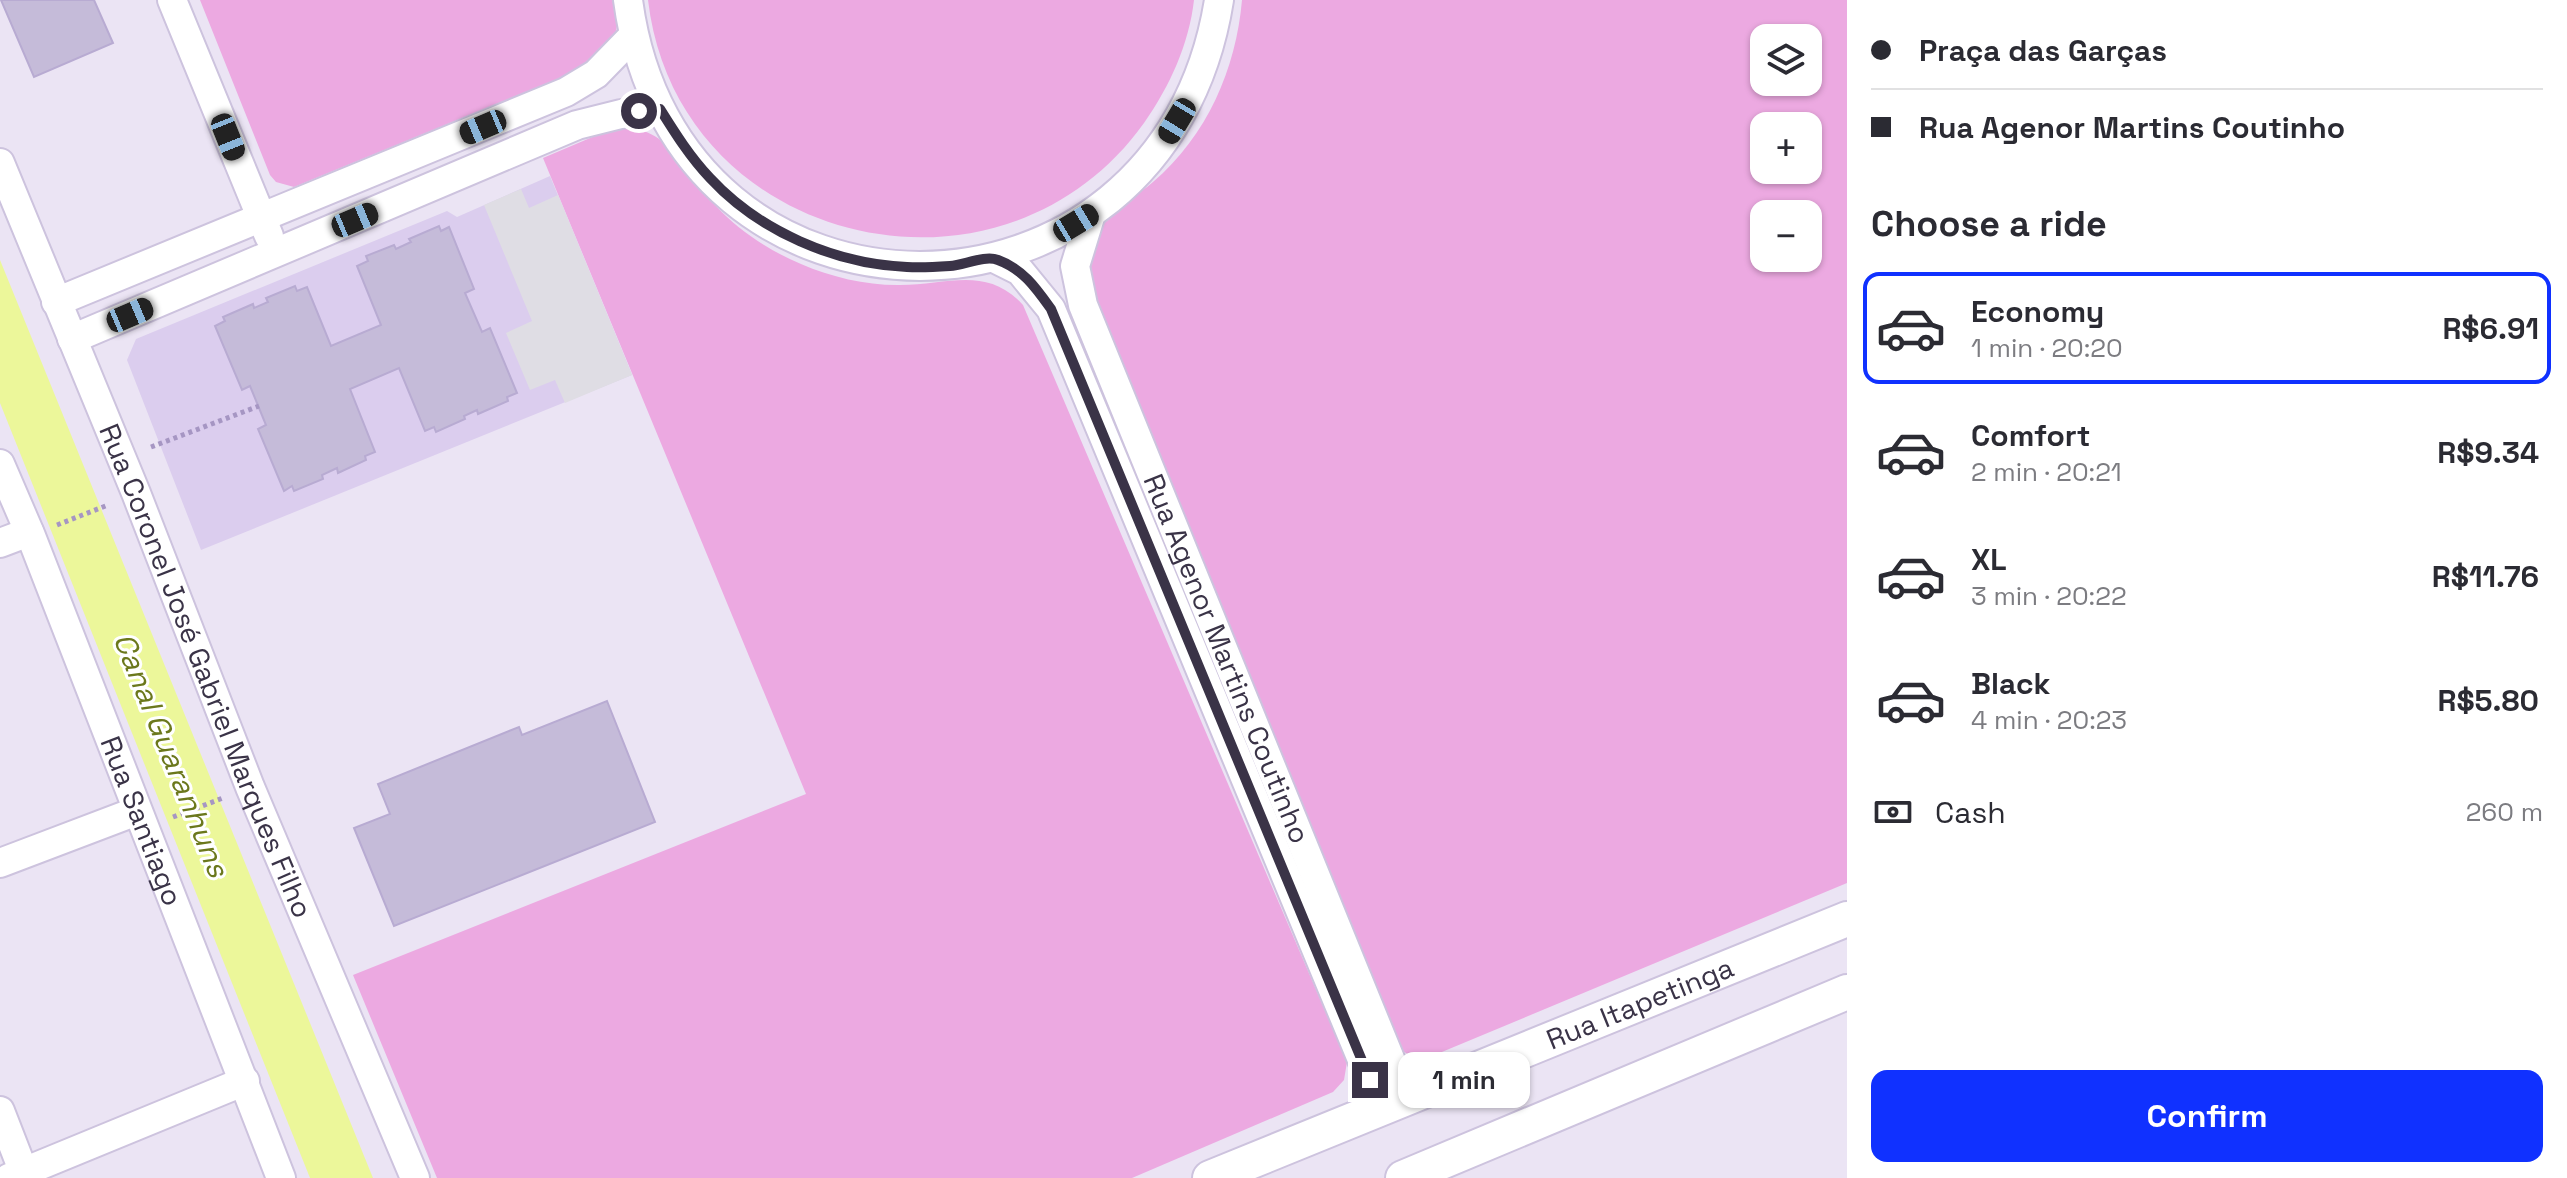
<!DOCTYPE html>
<html lang="en">
<head>
<meta charset="utf-8">
<style>
	:root { --surface:#fff; --page:#f7f7f7; --text:#2b2b33; --muted:#7c7c81; --line:#e1e1e2; --accent:#1031ff }
	body { margin:0; font-family:"Space Grotesk",sans-serif; background:var(--page); color:var(--text); height:100vh; display:flex; flex-direction:column; font-size:30px; white-space:nowrap }
	* { box-sizing:border-box; margin:0 }
	p { font-size:26px; color:var(--muted) }
	.icon { flex:none; width:44px; height:44px; fill:none; stroke:currentColor; stroke-width:2; stroke-linecap:round; stroke-linejoin:round }
	.map { position:relative; flex:1; overflow:hidden }
	.side { display:flex; flex-direction:column; background:var(--surface); width:720px }
	.side>* { flex:none }
	.top-card { display:grid; align-content:center; height:176px; padding:0 24px; background:var(--surface) }
	.tools { position:absolute; left:1750px; top:24px; display:grid; gap:16px }
	.tools a { display:grid; place-items:center; width:72px; height:72px; border-radius:16px; background:var(--surface); box-shadow:0 2px 6px #0004; font-size:40px }
	.end { position:absolute; width:36px; height:36px; margin:-18px; border:10px solid #3a3347; background:#fff; box-shadow:0 0 0 4px #fff }
	.from { border-radius:50% }
	.bubble { position:absolute; height:56px; border-radius:16px; background:var(--surface); box-shadow:0 2px 6px #0004; font-size:26px; font-weight:600; line-height:56px; text-align:center }
	.car { position:absolute; width:24px; height:48px; margin:-24px -12px; border-radius:10px; box-shadow:0 0 6px 2px #0007; background:linear-gradient(#222 24%,#8ab4d8 0 40%,#222 0 76%,#8ab4d8 0 86%,#222 0) }
	.top-card b { display:flex; align-items:center; gap:28px; height:76px; font-size:30px }
	.top-card b+b { border-top:2px solid var(--line) }
	.top-card i { width:20px; height:20px; background:var(--text) }
	ul { padding:0; list-style:none }
	li { display:flex; align-items:center; gap:24px; height:112px; margin:0 16px 12px; padding:0 8px; border:4px solid transparent; border-radius:16px }
	li div { flex:1 }
	li b { display:block; font-size:30px }
	li em { font-style:normal; font-weight:600 }
	li.current { border-color:var(--accent) }
	li>.icon { width:72px; height:72px; stroke-width:1.5 }
	h2 { padding:0 24px; font-size:36px; line-height:96px }
	.pay { display:flex; align-items:center; gap:20px; height:88px; padding:0 24px; font-size:30px }
	.pay p { margin-inline-start:auto }
	.button { display:flex; gap:16px; margin-top:auto; padding:16px 24px }
	.button a { flex:1; height:92px; border-radius:16px; background:var(--accent); color:#fff; font-size:32px; font-weight:600; line-height:92px; text-align:center }
	main { display:flex; flex:1; min-height:0 }
	.map>svg:first-child { display:block }
	.education { fill:#dbcdee }
	.green { fill:#eca9e1; fill-rule:evenodd }
	.parking { fill:#dfdde4 }
	.water { fill:#ecf79a }
	.building { fill:#c5bbd9; stroke:#b8abd2; stroke-width:2 }
	.lines { fill:none; stroke-linecap:round; stroke-linejoin:round }
	.minor-casing { stroke:#cdc3de; stroke-width:32 }
	.tertiary-casing { stroke:#cdc3de; stroke-width:38 }
	.path { stroke:#a696c3; stroke-width:5; stroke-dasharray:4 4; stroke-linecap:butt }
	.minor { stroke:#fff; stroke-width:28 }
	.tertiary { stroke:#fff; stroke-width:34 }
	.route { stroke:#3a3347; stroke-width:10 }
	.labels { text-anchor:middle; stroke-width:6; stroke-linejoin:round; paint-order:stroke }
	.street-label { font-size:28px; fill:#3a3347; stroke:#fff }
	.water-label { font-size:30px; font-style:italic; fill:#6b781c; stroke:#fff }
</style>
</head>
<body>
<main>
<div class="map">
<svg width="1847" height="1178" viewBox="0 0 1847 1178">
	<rect width="100%" height="100%" fill="#ebe4f4"/>
	<path class="education" d="M 550,176 L 632,375 L 201,550 L 127,360 L 136,339 L 447,211 L 457,217 Z"/>
	<path class="green" d="M 200,0 L 615,0 C 623,36 611,43 587,67 L 294,187 L 276,182 L 270,175 Z
		M 648,0 L 1194,0 C 1189,44 1170,86 1144,123 C 1001,323 677,247 648,0 Z
		M 1242,0 L 1847,0 L 1847,883 L 1425,1059 L 1415,1058 L 1399,1049 L 1086,277 C 1090,260 1093,239 1101,224 C 1109,209 1140,194 1153,182 C 1207,136 1236,69 1242,0 ZM 1764,38 L 1808,38 L 1808,82 L 1764,82 ZM 1764,126 L 1808,126 L 1808,170 L 1764,170 ZM 1764,214 L 1808,214 L 1808,258 L 1764,258 Z
		M 616,127 C 673,126 681,171 716,206 C 739,231 770,251 801,264 C 831,277 865,285 897,285 C 945,286 986,264 1023,305 L 1347,1062 L 1344,1080 L 1333,1092 L 1132,1178 L 437,1178 L 353,975 L 806,794 L 543,158 Z"/>
	<path class="parking" d="M 521,189 L 529,208 L 558,195 L 632,375 L 565,403 L 555,380 L 530,390 L 506,333 L 532,321 L 484,205 Z"/>
	<path class="water" d="M 0,260 L 373,1178 L 310,1178 L 0,403 Z"/>
	<path class="building" d="M 1,0 L 94,0 L 113,43 L 34,77 Z
		M 439,226 L 441,231 L 449,227 L 474,289 L 465,293 L 482,332 L 490,328 L 517,393 L 507,397 L 508,401 L 478,414 L 477,410 L 464,416 L 465,419 L 436,432 L 434,427 L 425,431 L 399,368 L 350,389 L 375,452 L 365,456 L 366,460 L 338,473 L 337,468 L 322,475 L 323,479 L 294,491 L 292,486 L 284,491 L 258,429 L 266,425 L 250,386 L 242,390 L 215,326 L 225,321 L 223,317 L 253,304 L 254,308 L 268,302 L 266,298 L 295,286 L 297,291 L 307,287 L 331,346 L 381,325 L 357,266 L 368,261 L 366,256 L 394,245 L 396,249 L 411,242 L 409,239 Z
		M 607,701 L 655,822 L 394,926 L 354,828 L 390,814 L 378,784 L 519,727 L 522,735 Z"/>
	<g class="lines">
		<g class="minor-casing">
			<g id="minor">
				<path d="M 172,0 L 269,236"/>
				<path d="M 628,0 C 675,355 1163,354 1219,0"/>
				<path id="s1" d="M 0,163 L 136,493 L 250,787 L 415,1178"/>
				<path id="s2" d="M 1091,214 L 1075,266 L 1083,305 L 1406,1098"/>
				<path d="M 994,258 L 1020,271 L 1051,309 L 1382,1108"/>
				<path d="M 56,302 L 566,92 L 596,74 L 633,36"/>
				<path d="M 72,339 L 577,125 L 621,114 L 660,109"/>
				<path id="s3" d="M 0,464 L 31,536 L 281,1178"/>
				<path d="M 0,543 L 29,532"/>
				<path d="M 0,863 L 137,811"/>
				<path d="M 0,1111 L 26,1178"/>
				<path d="M 9,1178 L 245,1081"/>
			</g>
		</g>
		<g class="tertiary-casing">
			<g id="tertiary">
				<path id="s4" d="M 1210,1178 L 1847,919"/>
				<path d="M 1403,1178 L 1847,992"/>
			</g>
		</g>
		<path class="path" d="M 151,447 L 259,406
			M 57,525 L 108,505
			M 173,817 L 223,798"/>
		<use href="#minor" class="minor"/>
		<use href="#tertiary" class="tertiary"/>
	</g>
	<g class="lines">
		<path class="route" d="M 639,111 L 660,109 C 675,133 690,157 710,178 C 759,231 835,264 907,267 C 921,268 936,267 950,266 C 964,265 985,255 998,260 C 1023,269 1036,288 1051,309 L 1370,1080"/>
	</g>
	<g class="labels">
		<g class="street-label">
			<text dy="10" stroke="none"><textPath href="#s2" startOffset="476">Rua Agenor Martins Coutinho</textPath></text>
			<text dy="10" stroke="none"><textPath href="#s1" startOffset="548">Rua Coronel José Gabriel Marques Filho</textPath></text>
			<text dy="10" stroke="none"><textPath href="#s3" startOffset="384">Rua Santiago</textPath></text>
			<text dy="10" stroke="none"><textPath href="#s4" startOffset="464">Rua Itapetinga</textPath></text>
		</g>
		<g class="water-label">
			<text transform="translate(171 755) rotate(68)" y="10">Canal Guaranhuns</text>
		</g>
	</g>
</svg>
<div class="tools">
<a><svg class="icon" aria-label="layers" viewBox="0 0 24 24"><path d="M12 4l9 5-9 5-9-5zM3 14l9 5 9-5"/></svg></a>
<a>+</a>
<a>−</a>
</div>
<i class="end from" style="left:639px;top:111px"></i>
<i class="end" style="left:1370px;top:1080px"></i>
<div class="bubble" style="left:1398px;top:1052px;width:132px">1 min</div>
<i class="car" style="left:1177px;top:121px;rotate:211deg"></i>
<i class="car" style="left:483px;top:127px;rotate:247deg"></i>
<i class="car" style="left:228px;top:137px;rotate:158deg"></i>
<i class="car" style="left:355px;top:220px;rotate:67deg"></i>
<i class="car" style="left:1076px;top:223px;rotate:59deg"></i>
<i class="car" style="left:130px;top:315px;rotate:67deg"></i>
</div>
<section class="side">
<div class="top-card">
<b><i class="from"></i>Praça das Garças</b>
<b><i></i>Rua Agenor Martins Coutinho</b>
</div>
<h2>Choose a ride</h2>
<ul>
<li class="current"><svg class="icon" aria-label="car" viewBox="0 0 24 24"><path d="M5 17H2v-5l4-1 3-4h7l3 4 3 1v5h-3M9 17h6M6 11h13"/><circle cx="7" cy="17" r="2"/><circle cx="17" cy="17" r="2"/></svg><div><b>Economy</b><p>1 min · 20:20</p></div><em>R$6.91</em></li>
<li><svg class="icon" aria-label="car" viewBox="0 0 24 24"><path d="M5 17H2v-5l4-1 3-4h7l3 4 3 1v5h-3M9 17h6M6 11h13"/><circle cx="7" cy="17" r="2"/><circle cx="17" cy="17" r="2"/></svg><div><b>Comfort</b><p>2 min · 20:21</p></div><em>R$9.34</em></li>
<li><svg class="icon" aria-label="car" viewBox="0 0 24 24"><path d="M5 17H2v-5l4-1 3-4h7l3 4 3 1v5h-3M9 17h6M6 11h13"/><circle cx="7" cy="17" r="2"/><circle cx="17" cy="17" r="2"/></svg><div><b>XL</b><p>3 min · 20:22</p></div><em>R$11.76</em></li>
<li><svg class="icon" aria-label="car" viewBox="0 0 24 24"><path d="M5 17H2v-5l4-1 3-4h7l3 4 3 1v5h-3M9 17h6M6 11h13"/><circle cx="7" cy="17" r="2"/><circle cx="17" cy="17" r="2"/></svg><div><b>Black</b><p>4 min · 20:23</p></div><em>R$5.80</em></li>
</ul>
<div class="pay"><svg class="icon" aria-label="cash" viewBox="0 0 24 24"><path d="M3 7h18v10H3z"/><circle cx="12" cy="12" r="2"/></svg>Cash<p>260 m</p></div>
<div class="button"><a>Confirm</a></div>
</section>
</main>
</body>
</html>
